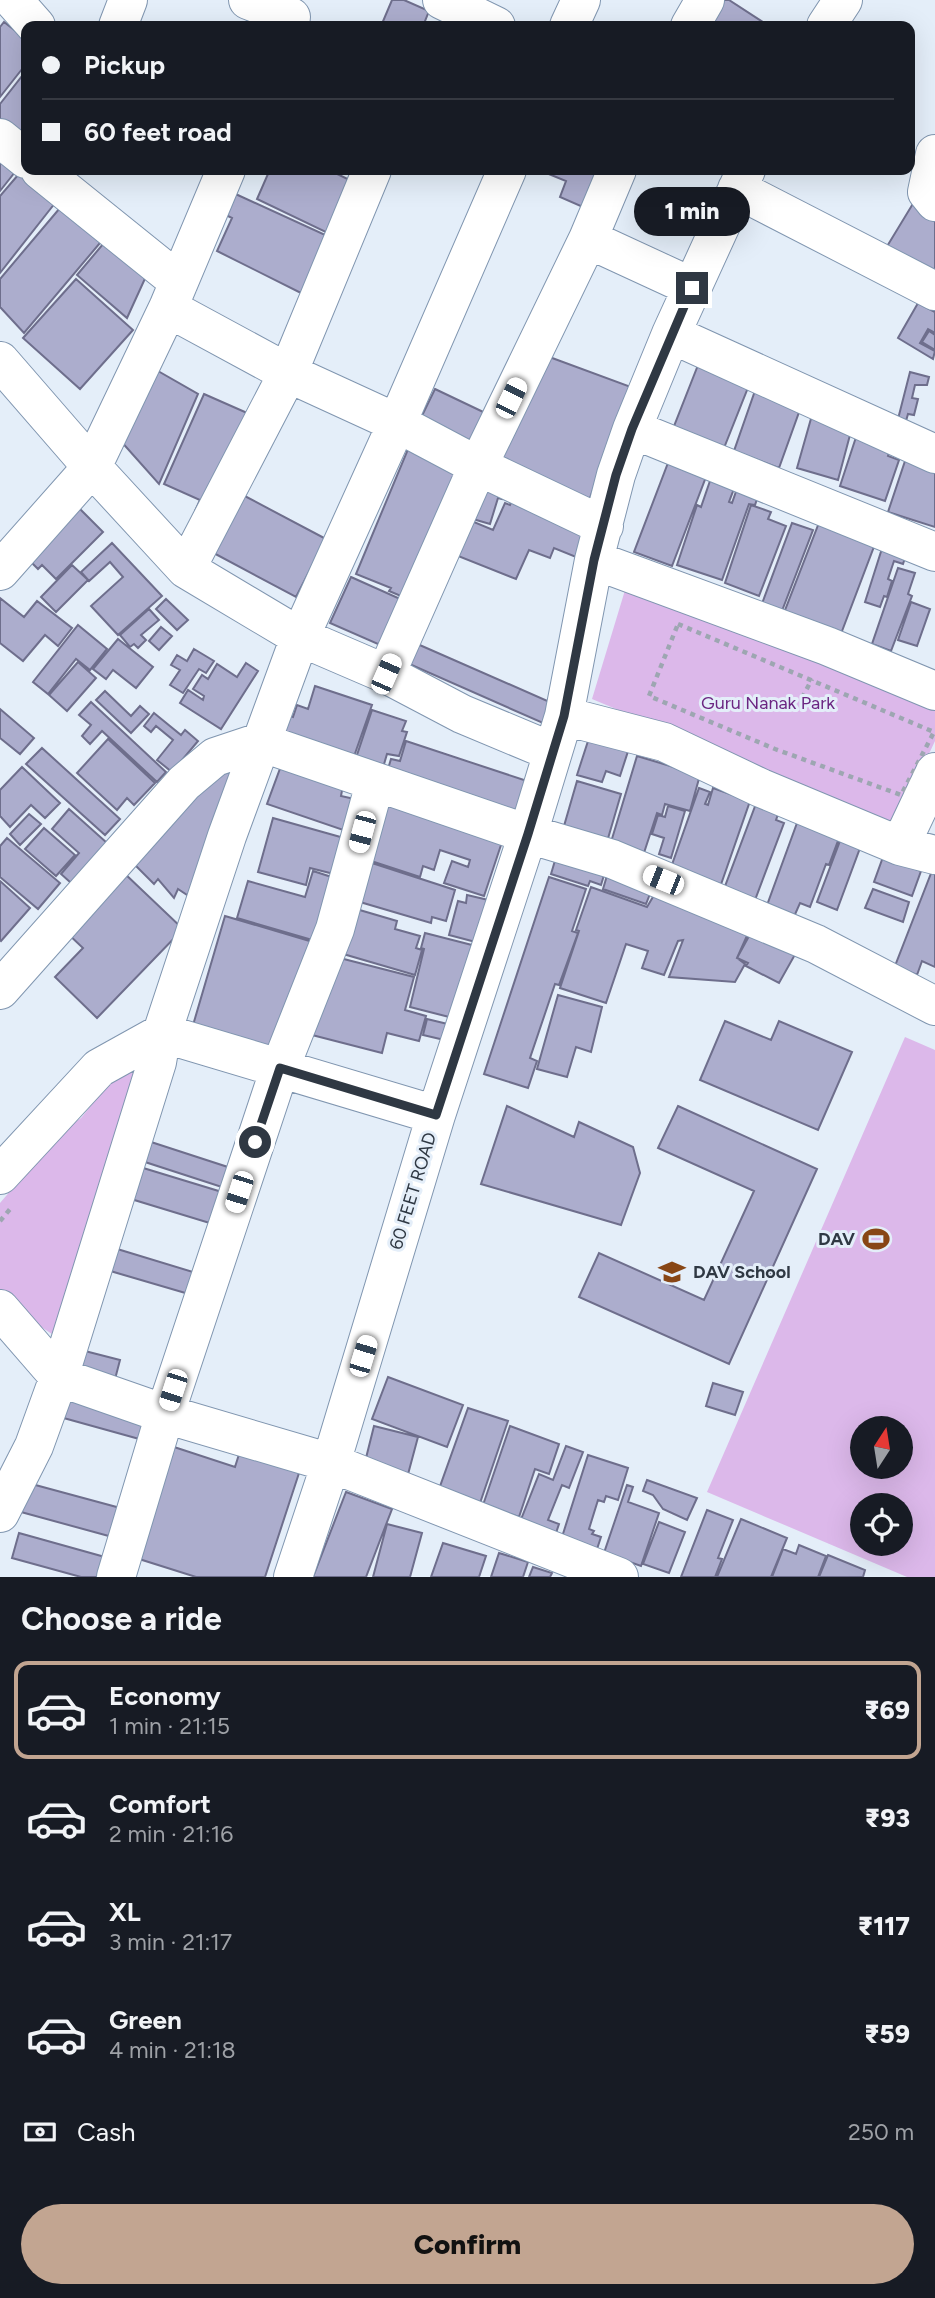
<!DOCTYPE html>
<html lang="en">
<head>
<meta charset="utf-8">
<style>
	:root { --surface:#171b24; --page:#242831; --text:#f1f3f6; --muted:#9ea1a6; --line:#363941; --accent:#c2a591 }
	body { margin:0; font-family:Figtree,sans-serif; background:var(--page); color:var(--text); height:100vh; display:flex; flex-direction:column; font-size:26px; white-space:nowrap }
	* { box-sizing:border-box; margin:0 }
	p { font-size:23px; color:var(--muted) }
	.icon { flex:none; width:38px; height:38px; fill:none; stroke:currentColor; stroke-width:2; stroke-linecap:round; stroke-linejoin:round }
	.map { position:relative; height:1577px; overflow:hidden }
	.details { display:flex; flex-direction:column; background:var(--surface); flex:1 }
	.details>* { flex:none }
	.top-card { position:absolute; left:21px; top:21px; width:894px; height:154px; border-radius:14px; box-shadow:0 7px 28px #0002; display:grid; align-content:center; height:154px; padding:0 21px; background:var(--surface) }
	.needle { width:46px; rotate:12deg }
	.tools { position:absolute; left:850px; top:1416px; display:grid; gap:14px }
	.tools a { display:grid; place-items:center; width:63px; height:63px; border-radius:50%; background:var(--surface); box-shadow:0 7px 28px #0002; font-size:35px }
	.end { position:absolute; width:32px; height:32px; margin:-16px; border:9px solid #2f3843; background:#fff; box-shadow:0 0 0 4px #fff }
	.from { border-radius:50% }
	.bubble { position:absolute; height:49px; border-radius:24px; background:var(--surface); box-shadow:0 7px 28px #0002; font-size:23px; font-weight:800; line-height:49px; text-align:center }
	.car { position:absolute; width:21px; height:42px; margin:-21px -10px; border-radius:9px; box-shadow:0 0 5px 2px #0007; background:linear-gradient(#fff 24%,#345 0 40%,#fff 0 76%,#345 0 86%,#fff 0) }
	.top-card b { display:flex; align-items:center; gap:24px; height:66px; font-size:26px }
	.top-card b+b { border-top:2px solid var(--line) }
	.top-card i { width:18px; height:18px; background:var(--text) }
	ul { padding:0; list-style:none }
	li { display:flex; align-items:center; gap:21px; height:98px; margin:0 14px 10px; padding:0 7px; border:4px solid transparent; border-radius:14px }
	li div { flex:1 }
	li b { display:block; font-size:26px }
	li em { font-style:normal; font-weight:800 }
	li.on { border-color:var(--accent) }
	li>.icon { width:63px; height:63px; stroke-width:1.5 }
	h2 { padding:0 21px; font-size:32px; line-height:84px }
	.pay { display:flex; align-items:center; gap:18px; height:77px; padding:0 21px; font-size:26px }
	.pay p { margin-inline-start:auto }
	.primary-button { display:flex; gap:14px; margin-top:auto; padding:14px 21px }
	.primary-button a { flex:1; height:80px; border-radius:42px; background:var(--accent); color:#111; font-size:28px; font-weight:800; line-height:80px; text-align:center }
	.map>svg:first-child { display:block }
	.green { fill:#dcb8ea; fill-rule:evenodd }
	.building { fill:#acadcd; stroke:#6e6e8c; stroke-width:2 }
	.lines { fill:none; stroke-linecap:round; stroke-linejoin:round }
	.minor-casing { stroke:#8096b0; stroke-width:40 }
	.path { stroke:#9da6b1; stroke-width:4.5; stroke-dasharray:5 5; stroke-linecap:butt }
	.minor { stroke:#fff; stroke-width:38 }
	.route { stroke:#2f3843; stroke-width:9 }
	.labels { text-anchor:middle; stroke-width:6; stroke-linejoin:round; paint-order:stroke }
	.park-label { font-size:18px; fill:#6b2682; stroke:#e4eef9 }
	.street-label { font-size:18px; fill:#2f3843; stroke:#e4eef9 }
	.poi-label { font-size:18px; font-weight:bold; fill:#2f3843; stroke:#e4eef9; text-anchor:end }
</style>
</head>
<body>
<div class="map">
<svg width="935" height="1577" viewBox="0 0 935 1577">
	<rect width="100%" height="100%" fill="#e4eef9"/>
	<path class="green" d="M 629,577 L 935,705 L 935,741 L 895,826 L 592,699 Z
		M 905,1037 L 935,1050 L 935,1577 L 907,1577 L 707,1492 ZM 901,1428 L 901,1466 L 863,1466 L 863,1428 ZM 901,1505 L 901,1544 L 863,1544 L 863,1505 Z
		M 138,1064 L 55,1336 L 0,1300 L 0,1203 L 60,1133 L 81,1118 L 111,1081 Z"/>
	<path class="building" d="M 392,0 L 404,0 L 429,11 L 423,26 L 381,26 Z
		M 711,0 L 729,0 L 769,26 L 708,26 Z
		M 4,22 L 26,39 L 26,64 L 0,97 L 0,27 Z
		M 26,71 L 26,141 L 0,121 L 0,104 Z
		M 0,151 L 19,167 L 0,191 Z
		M 24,168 L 59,198 L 0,273 L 0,196 Z
		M 260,170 L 329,170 L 358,184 L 334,236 L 257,199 L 268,174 Z
		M 539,170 L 614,170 L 592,211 L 560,197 L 566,181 Z
		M 229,191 L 334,239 L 311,298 L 217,251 L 232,218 L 220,212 Z
		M 917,197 L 935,207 L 935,271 L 886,248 Z
		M 65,202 L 105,237 L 24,333 L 0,307 L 0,279 Z
		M 109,237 L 148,272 L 127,318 L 77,275 Z
		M 76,279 L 133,330 L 80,389 L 23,338 Z
		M 918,303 L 935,312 L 935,333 L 928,329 L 920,343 L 935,351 L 933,359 L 898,338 Z
		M 929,331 L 935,335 L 935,350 L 922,342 Z
		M 544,355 L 631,387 L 587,506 L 489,468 Z
		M 700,360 L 751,380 L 720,458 L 669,439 Z
		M 151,367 L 198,394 L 159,484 L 119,439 Z
		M 910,372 L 929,377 L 927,385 L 915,385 L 912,398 L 918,399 L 914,415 L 908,414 L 906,421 L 898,419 Z
		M 757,385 L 803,401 L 779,468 L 734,451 Z
		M 435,389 L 498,419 L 454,452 L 416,428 Z
		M 204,394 L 254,416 L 195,511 L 200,500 L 164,484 Z
		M 814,408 L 854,420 L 838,480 L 797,468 Z
		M 859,428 L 893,440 L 888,456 L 899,460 L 885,501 L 840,486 Z
		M 411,442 L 474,468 L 408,599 L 389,591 L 391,588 L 356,574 Z
		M 909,449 L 935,458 L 935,527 L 888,512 Z
		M 671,455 L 709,469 L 672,566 L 634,552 Z
		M 478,476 L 507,484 L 502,499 L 498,498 L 490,524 L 466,517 Z
		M 711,478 L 735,486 L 729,502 L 732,503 L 740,480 L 761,487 L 755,505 L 749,504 L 722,580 L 677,565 L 697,505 L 701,507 Z
		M 516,491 L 591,521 L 576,557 L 554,548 L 550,558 L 529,550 L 516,579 L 448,552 L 462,517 L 493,530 L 505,503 L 510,505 Z
		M 239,493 L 326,539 L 296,597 L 208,550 Z
		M 751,505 L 771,512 L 768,519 L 786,526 L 759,596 L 725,583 Z
		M 80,509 L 103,532 L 56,579 L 42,565 L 38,569 L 29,560 Z
		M 822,515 L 878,536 L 839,639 L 782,618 Z
		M 792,523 L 813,530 L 780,616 L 760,609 Z
		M 885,539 L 909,546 L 903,564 L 894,561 L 888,579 L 892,581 L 887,597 L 884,596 L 880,607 L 865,602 Z
		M 112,543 L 162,596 L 118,635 L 91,606 L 123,577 L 110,562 L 89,581 L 81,572 Z
		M 72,565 L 88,580 L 56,612 L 41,597 Z
		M 898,568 L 915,573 L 908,594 L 912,596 L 891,651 L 872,644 Z
		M 351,577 L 407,602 L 387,648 L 330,623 Z
		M 0,598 L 24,617 L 37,601 L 72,628 L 58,646 L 45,635 L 23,661 L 0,643 Z
		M 166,599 L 188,620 L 177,630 L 156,609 Z
		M 911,602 L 930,609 L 917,646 L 898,640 Z
		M 149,609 L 159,620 L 141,635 L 146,640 L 138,648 L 134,644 L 130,647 L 120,635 Z
		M 78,625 L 107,649 L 90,670 L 76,659 L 48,694 L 33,682 Z
		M 161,627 L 172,636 L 159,650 L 149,641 Z
		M 118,639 L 153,667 L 136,688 L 113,670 L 106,679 L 93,669 Z
		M 406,639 L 552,703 L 543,723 L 398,659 Z
		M 194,649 L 214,661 L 206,673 L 199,669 L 183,693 L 170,685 L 180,670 L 171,665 L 177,655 L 187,661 Z
		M 78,662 L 96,678 L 67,711 L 49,695 Z
		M 246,663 L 258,671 L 221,729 L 180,703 L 188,690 L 203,700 L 204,696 L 193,689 L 202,675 L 208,679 L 217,664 L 237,677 Z
		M 315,686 L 372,705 L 351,765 L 279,740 L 287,715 L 293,717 L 297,705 L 308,709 Z
		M 105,691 L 131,716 L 140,706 L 149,714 L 131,733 L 96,700 Z
		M 91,702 L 166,772 L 157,782 L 102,731 L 90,744 L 82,736 L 91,725 L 79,715 Z
		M 0,709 L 34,738 L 20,754 L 0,738 Z
		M 372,710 L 406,721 L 402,731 L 407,732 L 399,756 L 387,754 L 382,771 L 355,761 Z
		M 154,713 L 181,735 L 185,730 L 198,741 L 172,772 L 157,760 L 173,740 L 156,726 L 151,732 L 144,726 Z
		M 589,738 L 632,739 L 620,776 L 606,771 L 602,782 L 577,775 Z
		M 108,739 L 155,783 L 134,805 L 127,798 L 117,810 L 77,773 Z
		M 406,741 L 533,783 L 518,829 L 385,779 L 391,759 L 400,761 Z
		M 42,748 L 120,819 L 105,835 L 26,764 Z
		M 285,755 L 344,780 L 341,796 L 359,800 L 352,833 L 267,804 Z
		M 637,756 L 700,775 L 690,811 L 665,804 L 662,815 L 657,813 L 641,862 L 608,852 Z
		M 225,760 L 243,766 L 196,901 L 178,889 L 174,898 L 158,879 L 154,884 L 133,863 Z
		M 22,767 L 60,803 L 45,818 L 31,805 L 10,827 L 0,816 L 0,790 Z
		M 577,781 L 621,794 L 604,852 L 562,833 Z
		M 699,788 L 710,792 L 705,804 L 708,805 L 713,788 L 750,801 L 718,893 L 668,876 Z
		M 389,795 L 505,833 L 484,896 L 444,883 L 452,861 L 468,867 L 470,860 L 440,850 L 434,870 L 423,866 L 420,877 L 368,860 Z
		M 757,801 L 780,809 L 776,820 L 784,823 L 752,908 L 721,897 Z
		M 668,806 L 685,811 L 671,858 L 659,854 L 664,838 L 652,834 L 658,815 L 665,817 Z
		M 69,809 L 116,851 L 80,891 L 61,874 L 79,853 L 52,829 Z
		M 29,814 L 41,824 L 20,845 L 10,834 Z
		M 273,818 L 344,838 L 334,874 L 310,868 L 306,885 L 258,872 Z
		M 797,823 L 839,838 L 829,865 L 826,864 L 810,907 L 800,903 L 793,919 L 766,908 Z
		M 44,828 L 75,855 L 56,876 L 25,849 Z
		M 7,838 L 60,883 L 38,909 L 0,877 L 0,846 Z
		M 840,841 L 860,848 L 837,910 L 817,902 Z
		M 559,847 L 608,862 L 601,885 L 590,881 L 588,886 L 551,874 Z
		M 883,857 L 921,871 L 912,896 L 874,882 Z
		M 611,862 L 655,881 L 646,904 L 603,889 Z
		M 372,863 L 455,890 L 446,921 L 432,917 L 431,923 L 360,902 Z
		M 935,863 L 935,967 L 922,961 L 917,975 L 895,966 Z
		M 313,871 L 344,881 L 326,944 L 237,918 L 248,881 L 305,897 Z
		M 123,872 L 183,929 L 97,1018 L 55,977 L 83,948 L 66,932 Z
		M 549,877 L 586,889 L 572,931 L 578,933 L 559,985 L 555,984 L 530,1058 L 537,1061 L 528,1088 L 484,1074 Z
		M 0,881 L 30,908 L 1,941 L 0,940 Z
		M 660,885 L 750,929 L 737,958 L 745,964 L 735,982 L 669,977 L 683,940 L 678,941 L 664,975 L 642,968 L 648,951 L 626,944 L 606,1003 L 560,988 L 579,931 L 576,930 L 591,887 L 647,907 Z
		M 873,889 L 909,902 L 903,922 L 865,908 Z
		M 467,895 L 497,902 L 487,945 L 449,935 L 458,901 L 466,903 Z
		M 346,906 L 397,921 L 395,929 L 420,936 L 416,948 L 422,950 L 415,975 L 333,951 Z
		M 225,916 L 313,942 L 277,1058 L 191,1032 Z
		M 754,927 L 797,951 L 779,983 L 746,966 L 748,963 L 737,958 Z
		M 425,933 L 472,945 L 453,1018 L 410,1007 L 424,949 L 421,948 Z
		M 332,956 L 414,977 L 405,1010 L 426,1016 L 419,1041 L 387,1033 L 382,1053 L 312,1035 Z
		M 558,995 L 602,1007 L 591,1052 L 576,1047 L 567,1077 L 537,1069 Z
		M 427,1019 L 456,1026 L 453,1042 L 423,1035 Z
		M 725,1021 L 771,1040 L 779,1021 L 852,1052 L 818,1130 L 700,1080 Z
		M 507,1106 L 574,1137 L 579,1122 L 633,1147 L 640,1173 L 621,1225 L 481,1184 Z
		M 678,1106 L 817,1169 L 729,1364 L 579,1297 L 599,1253 L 704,1300 L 754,1191 L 658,1148 Z
		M 148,1141 L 237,1170 L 231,1190 L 142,1161 Z
		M 140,1167 L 235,1196 L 226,1228 L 131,1199 Z
		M 114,1248 L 206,1276 L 199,1297 L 107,1270 Z
		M 81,1350 L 120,1360 L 114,1383 L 75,1372 Z
		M 388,1377 L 463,1405 L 447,1447 L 372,1419 Z
		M 713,1383 L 743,1392 L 735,1415 L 706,1406 Z
		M 65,1396 L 156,1422 L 150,1442 L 60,1417 Z
		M 468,1408 L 508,1421 L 479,1506 L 438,1492 Z
		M 374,1426 L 418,1437 L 407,1478 L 364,1466 Z
		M 510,1426 L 559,1444 L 549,1474 L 535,1469 L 519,1517 L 483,1505 Z
		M 171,1446 L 235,1467 L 241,1448 L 301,1467 L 265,1577 L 196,1577 L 136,1558 Z
		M 566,1446 L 583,1452 L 569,1488 L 562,1485 L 548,1520 L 559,1524 L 555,1536 L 520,1522 L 539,1474 L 553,1480 Z
		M 588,1455 L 628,1468 L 618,1500 L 606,1496 L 604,1502 L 598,1500 L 589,1529 L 594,1531 L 592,1534 L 601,1537 L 597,1549 L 562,1537 Z
		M 647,1480 L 697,1498 L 687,1520 L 663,1509 L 653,1495 L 643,1491 Z
		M 28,1483 L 124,1509 L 116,1538 L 21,1512 Z
		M 627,1485 L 633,1487 L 628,1502 L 659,1513 L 641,1566 L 604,1553 Z
		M 346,1492 L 392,1509 L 366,1577 L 313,1577 Z
		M 707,1510 L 733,1520 L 718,1558 L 722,1559 L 715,1577 L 681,1577 Z
		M 741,1519 L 787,1538 L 771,1577 L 717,1577 Z
		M 659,1522 L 685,1532 L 669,1573 L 643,1564 Z
		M 387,1524 L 422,1533 L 410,1577 L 373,1577 Z
		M 19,1533 L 112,1559 L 107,1577 L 81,1577 L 12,1558 Z
		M 443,1543 L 486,1556 L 479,1577 L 431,1577 Z
		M 799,1545 L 826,1556 L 818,1577 L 772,1577 L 783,1549 L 796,1554 Z
		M 499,1553 L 528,1562 L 523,1577 L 491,1577 Z
		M 828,1555 L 865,1570 L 863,1577 L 819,1577 Z
		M 533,1567 L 552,1573 L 550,1577 L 529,1577 Z"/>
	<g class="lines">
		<g class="minor-casing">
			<path id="minor" d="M 13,0 L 36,26
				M 248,0 L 291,17
				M 442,0 L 496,26
				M 118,26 L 128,0
				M 569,26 L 581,0
				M 690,26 L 705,0
				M 826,26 L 843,0
				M 0,138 L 26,159
				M 935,154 L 927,192 L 935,202
				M 40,170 L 179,282
				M 737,189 L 935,291
				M 588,239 L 617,170
				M 168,308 L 288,373 L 397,423 L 478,466 L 604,526
				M 671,334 L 935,454
				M 0,361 L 92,467 L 186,569 L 300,637 L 386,674 L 462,714 L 553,752
				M 632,429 L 935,552
				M 594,560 L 827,646 L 935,691
				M 186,569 L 288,373 L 372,170
				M 0,571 L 92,467 L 168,308 L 226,170
				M 386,674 L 478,466 L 588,239 L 692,287
				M 564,716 L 664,742 L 761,788 L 900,846 L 935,855
				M 900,846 L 935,772
				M 0,990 L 184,783 L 215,757 L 260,742 L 528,834 L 612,859 L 816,944 L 935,1006
				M 0,1175 L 99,1068 L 162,1033 L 436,1115
				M 0,1309 L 59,1377 L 165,1414 L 331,1463 L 619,1577
				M 0,1513 L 34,1446 L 59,1377 L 157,1062 L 162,1033 L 227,836 L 300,637 L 397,423 L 507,170
				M 116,1577 L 165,1414 L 280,1068 L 335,929 L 375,783
				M 293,1577 L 331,1463 L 436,1115 L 528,834 L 564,716 L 594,560 L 616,475 L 632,429 L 671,334 L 746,170"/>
		</g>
		<path class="path" d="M 678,624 L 934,732 L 901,795 L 775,749 L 649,696 Z
			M 802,698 L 812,679
			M 0,1221 L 11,1208"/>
		<use href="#minor" class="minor"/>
	</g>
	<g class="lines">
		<path class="route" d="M 255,1142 L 280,1068 L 436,1115 L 528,834 L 564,716 L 594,560 L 616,475 L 632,429 L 692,288"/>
	</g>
	<defs>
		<g id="stadium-bare" transform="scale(2.1)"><path d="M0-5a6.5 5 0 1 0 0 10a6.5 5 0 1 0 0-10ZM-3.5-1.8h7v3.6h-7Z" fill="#884615" stroke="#e4eef9" stroke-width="2.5" paint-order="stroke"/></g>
		<g id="school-bare" transform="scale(2.1)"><path d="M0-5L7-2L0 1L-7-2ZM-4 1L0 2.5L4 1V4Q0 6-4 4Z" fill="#884615" stroke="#e4eef9" stroke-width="2.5" paint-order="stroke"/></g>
	</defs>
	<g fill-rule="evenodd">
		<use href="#stadium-bare" x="876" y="1239"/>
		<use href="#school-bare" x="672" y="1272"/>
	</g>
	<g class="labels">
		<g class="park-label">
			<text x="768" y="709">Guru Nanak Park</text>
		</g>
		<g class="street-label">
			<text transform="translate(413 1191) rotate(-73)" y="6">60 FEET ROAD</text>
		</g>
		<g class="poi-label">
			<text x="855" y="1245">DAV</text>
			<text x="693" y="1278" text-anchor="start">DAV School</text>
		</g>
	</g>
</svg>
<div class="tools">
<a><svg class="needle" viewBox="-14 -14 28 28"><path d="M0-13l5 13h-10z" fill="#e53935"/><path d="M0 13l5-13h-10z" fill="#9ea1a6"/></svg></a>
<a><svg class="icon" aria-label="locate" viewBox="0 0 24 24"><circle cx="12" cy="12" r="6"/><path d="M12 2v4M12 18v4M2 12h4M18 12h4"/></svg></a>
</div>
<i class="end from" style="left:255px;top:1142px"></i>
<i class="end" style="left:692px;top:288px"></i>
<div class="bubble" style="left:634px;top:187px;width:116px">1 min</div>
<i class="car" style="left:511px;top:398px;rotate:26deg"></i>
<i class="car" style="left:386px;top:674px;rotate:24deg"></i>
<i class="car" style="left:362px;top:832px;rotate:195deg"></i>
<i class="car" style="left:663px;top:880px;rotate:292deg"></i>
<i class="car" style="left:239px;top:1192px;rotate:198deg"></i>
<i class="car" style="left:363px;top:1356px;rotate:17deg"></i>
<i class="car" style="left:173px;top:1390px;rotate:198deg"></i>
<div class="top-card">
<b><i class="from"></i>Pickup</b>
<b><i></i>60 feet road</b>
</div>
</div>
<section class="details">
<h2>Choose a ride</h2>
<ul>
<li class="on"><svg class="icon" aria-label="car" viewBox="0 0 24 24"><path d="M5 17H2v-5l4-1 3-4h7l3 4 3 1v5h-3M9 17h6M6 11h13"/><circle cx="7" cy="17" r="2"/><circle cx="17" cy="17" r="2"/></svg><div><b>Economy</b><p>1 min · 21:15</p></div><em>₹69</em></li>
<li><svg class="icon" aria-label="car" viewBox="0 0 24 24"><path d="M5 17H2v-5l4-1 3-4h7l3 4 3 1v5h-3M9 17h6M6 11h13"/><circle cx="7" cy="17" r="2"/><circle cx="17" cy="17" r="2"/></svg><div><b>Comfort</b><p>2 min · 21:16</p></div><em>₹93</em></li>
<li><svg class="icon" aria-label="car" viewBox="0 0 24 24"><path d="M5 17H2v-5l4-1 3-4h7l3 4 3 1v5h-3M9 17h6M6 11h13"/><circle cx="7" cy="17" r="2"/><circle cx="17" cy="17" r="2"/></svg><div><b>XL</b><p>3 min · 21:17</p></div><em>₹117</em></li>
<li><svg class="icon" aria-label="car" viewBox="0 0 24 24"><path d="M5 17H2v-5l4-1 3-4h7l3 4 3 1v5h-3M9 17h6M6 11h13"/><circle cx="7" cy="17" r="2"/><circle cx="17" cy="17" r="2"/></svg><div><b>Green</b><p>4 min · 21:18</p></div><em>₹59</em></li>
</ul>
<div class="pay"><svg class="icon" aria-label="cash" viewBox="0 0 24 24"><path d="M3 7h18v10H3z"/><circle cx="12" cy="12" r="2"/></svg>Cash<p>250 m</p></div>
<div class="primary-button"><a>Confirm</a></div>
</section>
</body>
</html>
